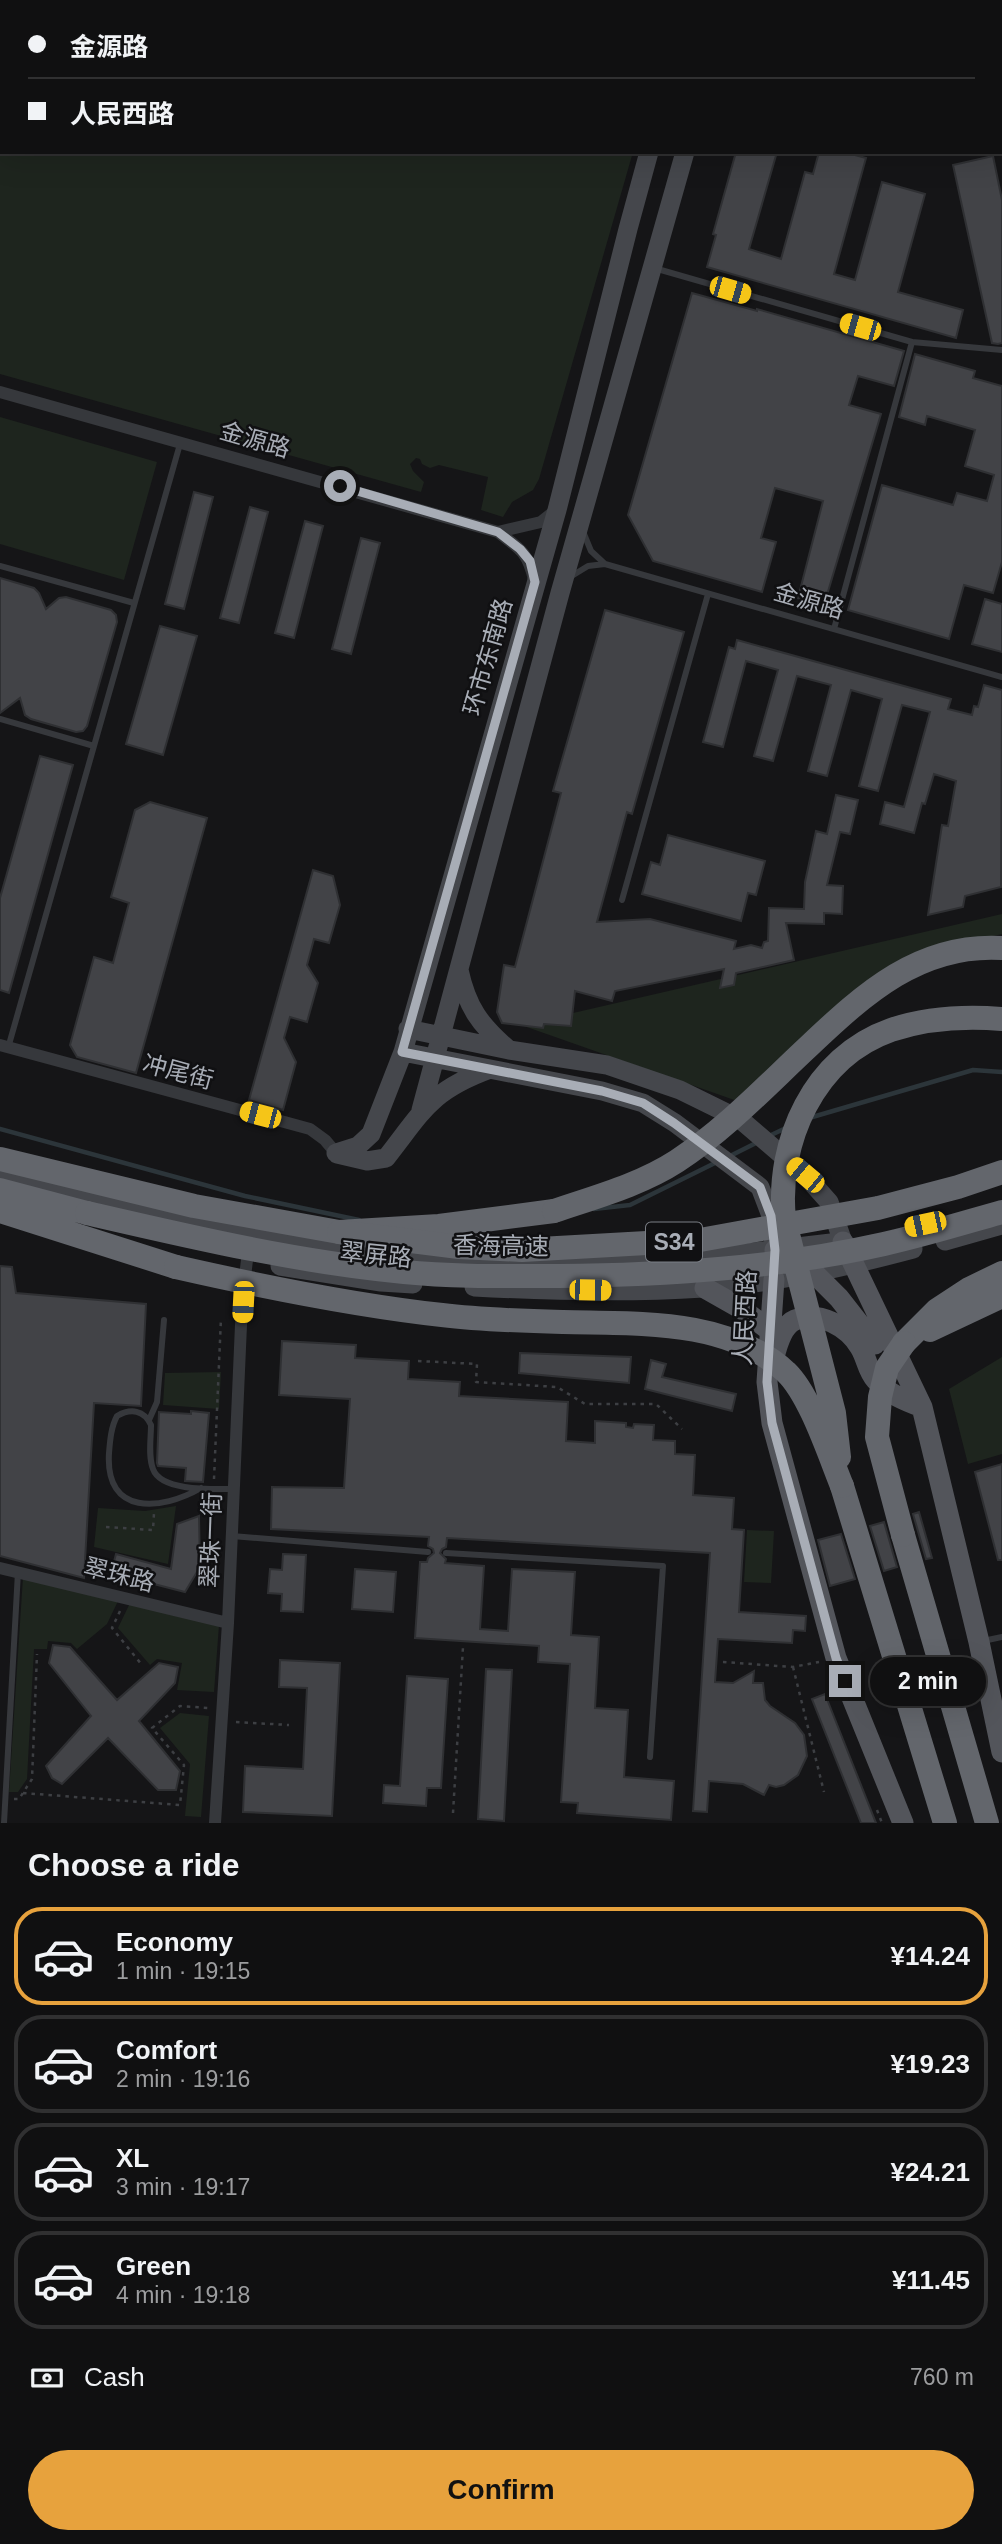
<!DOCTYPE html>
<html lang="en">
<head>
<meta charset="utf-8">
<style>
	:root { --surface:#101011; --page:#19191a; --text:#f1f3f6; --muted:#9c9d9f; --line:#303031; --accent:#e7a23d }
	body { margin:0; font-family:Arial,"Noto Sans SC",sans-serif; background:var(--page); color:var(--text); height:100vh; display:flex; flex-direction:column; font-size:26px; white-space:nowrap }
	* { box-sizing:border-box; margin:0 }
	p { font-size:23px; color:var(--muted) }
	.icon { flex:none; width:38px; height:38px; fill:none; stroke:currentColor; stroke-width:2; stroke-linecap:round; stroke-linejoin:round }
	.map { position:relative; height:1823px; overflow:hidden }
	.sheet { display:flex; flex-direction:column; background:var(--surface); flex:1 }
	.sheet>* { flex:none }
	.banner { position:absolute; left:0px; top:0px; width:1003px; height:154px; box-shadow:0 7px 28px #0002,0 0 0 2px var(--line); display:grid; align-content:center; height:154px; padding:0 28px; background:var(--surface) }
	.end { position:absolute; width:32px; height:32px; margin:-16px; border:9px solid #a8adb6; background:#111; box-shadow:0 0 0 4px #111 }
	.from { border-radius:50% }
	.bubble { position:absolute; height:49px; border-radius:24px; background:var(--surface); box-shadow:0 7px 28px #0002,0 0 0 2px var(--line); font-size:23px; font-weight:700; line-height:49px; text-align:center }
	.car { position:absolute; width:21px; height:42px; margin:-21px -10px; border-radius:9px; box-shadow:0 0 5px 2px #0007; background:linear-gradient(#f5c518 24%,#345 0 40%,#f5c518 0 76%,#345 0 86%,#f5c518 0) }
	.banner b { display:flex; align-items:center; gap:24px; height:66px; font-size:26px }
	.banner b+b { border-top:2px solid var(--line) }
	.banner i { width:18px; height:18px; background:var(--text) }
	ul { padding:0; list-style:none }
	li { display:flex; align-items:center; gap:21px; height:98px; margin:0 14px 10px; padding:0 14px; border:4px solid var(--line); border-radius:28px }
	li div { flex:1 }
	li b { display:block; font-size:26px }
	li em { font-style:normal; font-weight:700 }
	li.current { border-color:var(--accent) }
	li>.icon { width:63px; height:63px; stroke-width:1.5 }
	h2 { padding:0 28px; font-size:32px; line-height:84px }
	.pay { display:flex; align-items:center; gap:18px; height:77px; padding:0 28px; font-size:26px }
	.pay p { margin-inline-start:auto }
	.primary-button { display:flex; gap:14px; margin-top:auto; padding:14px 28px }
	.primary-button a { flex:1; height:80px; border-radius:42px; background:var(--accent); color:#111; font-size:28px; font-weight:700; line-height:80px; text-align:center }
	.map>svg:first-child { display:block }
	.green { fill:#1e251e }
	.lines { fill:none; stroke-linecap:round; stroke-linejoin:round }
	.stream { stroke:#2c353a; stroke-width:4.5 }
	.building { fill:#424347; stroke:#2f3033; stroke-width:2 }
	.path { stroke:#3d3f43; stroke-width:2.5; stroke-dasharray:3.5 5; stroke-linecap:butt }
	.lane { stroke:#36383c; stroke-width:6 }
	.street { stroke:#36383c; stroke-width:12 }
	.secondary { stroke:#45474c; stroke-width:19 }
	.primary { stroke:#53555b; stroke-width:21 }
	.highway { stroke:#63666c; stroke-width:24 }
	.highway-bridge { stroke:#63666c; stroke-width:24 }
	.route { stroke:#a8adb6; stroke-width:9 }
	.labels { text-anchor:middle; stroke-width:5; stroke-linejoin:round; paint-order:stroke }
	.shield { fill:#101012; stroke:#7a7e85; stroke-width:2 }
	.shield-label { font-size:23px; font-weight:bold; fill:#a8adb6 }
	.street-label { font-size:24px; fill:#a8adb6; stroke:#101012 }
</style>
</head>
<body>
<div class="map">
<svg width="1002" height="1823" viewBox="0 0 1002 1823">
	<rect width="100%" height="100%" fill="#151517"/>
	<path class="green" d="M 0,0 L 515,2 L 2,2 L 2,152 L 633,152 L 539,479 L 533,490 L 512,502 L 503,517 L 481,510 L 488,477 L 439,465 L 430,468 L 422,464 L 420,459 L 416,458 L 410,464 L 413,471 L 424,482 L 421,492 L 0,374 Z
		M 0,417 L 157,462 L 124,580 L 0,544 Z
		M 1002,914 L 1002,934 L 928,952 L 740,1102 L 521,1025 Z
		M 1002,1357 L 1002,1454 L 968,1464 L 949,1389 Z
		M 221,1372 L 219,1409 L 163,1405 L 165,1373 Z
		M 176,1506 L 168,1564 L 94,1547 L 98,1508 L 145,1511 Z
		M 747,1530 L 774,1531 L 771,1583 L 744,1582 Z
		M 23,1577 L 118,1601 L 107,1624 L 77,1649 L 71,1643 L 48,1641 L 47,1649 L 34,1649 L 27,1779 L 18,1792 L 9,1792 Z
		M 130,1603 L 219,1625 L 214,1692 L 177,1690 L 182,1663 L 157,1659 L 150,1665 L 118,1628 Z
		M 180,1713 L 209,1716 L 201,1817 L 185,1816 L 190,1764 L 160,1728 Z"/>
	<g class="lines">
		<path class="stream" d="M 809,1118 L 973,1070 L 1002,1072
			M 0,1129 L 245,1196 L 359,1220
			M 767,1137 L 788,1127
			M 730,1156 L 756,1143
			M 594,1209 L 630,1205 L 719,1161"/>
	</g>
	<path class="building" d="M 736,152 L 777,152 L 749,249 L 781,259 L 805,172 L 813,174 L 819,152 L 844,152 L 866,158 L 834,274 L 855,280 L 882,182 L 925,194 L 898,292 L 963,310 L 956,338 L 707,267 L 716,235 L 713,234 Z
		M 993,156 L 1002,200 L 1002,343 L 998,344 L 992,343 L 953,165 Z
		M 692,293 L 757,311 L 757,309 L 904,351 L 894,386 L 858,376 L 849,405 L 881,414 L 824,605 L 798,598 L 823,501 L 775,488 L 761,538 L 776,542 L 762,592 L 653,561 L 628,515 Z
		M 915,354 L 975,371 L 973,378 L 1002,386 L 1002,562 L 993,593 L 964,585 L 949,639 L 848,610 L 882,485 L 953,505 L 957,493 L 987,501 L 994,475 L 965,466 L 975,430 L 927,416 L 925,425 L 899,417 Z
		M 194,492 L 213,497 L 184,609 L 165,604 Z
		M 250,507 L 268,512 L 239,623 L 220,618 Z
		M 305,521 L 323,526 L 294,638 L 275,633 Z
		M 361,538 L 380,543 L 351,654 L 332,649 Z
		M 0,578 L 34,588 L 39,593 L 46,609 L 59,598 L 66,597 L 111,610 L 116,615 L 117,622 L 87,726 L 83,731 L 76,732 L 31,719 L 25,715 L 20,698 L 0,713 Z
		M 985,599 L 1002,604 L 1002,652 L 972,644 Z
		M 605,610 L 684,632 L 632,814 L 627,812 L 597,922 L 650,919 L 736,941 L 734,949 L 751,945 L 762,948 L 764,942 L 768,941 L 769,908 L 804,909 L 805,882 L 816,831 L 827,834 L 836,795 L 858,800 L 850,834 L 840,832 L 827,885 L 843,886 L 842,914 L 824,913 L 824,924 L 786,923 L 794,960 L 736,973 L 734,985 L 720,988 L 724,969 L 615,991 L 612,1001 L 575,991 L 571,1026 L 544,1024 L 543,1028 L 502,1023 L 497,1012 L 504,965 L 515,967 L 561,793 L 553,791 Z
		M 160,626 L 197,636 L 163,755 L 126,744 Z
		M 737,640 L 951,699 L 948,709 L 972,715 L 974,706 L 978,707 L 984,685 L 1002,690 L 1001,887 L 965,896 L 963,907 L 928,915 L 942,825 L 948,826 L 956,781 L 934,774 L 925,804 L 922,803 L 914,833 L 880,824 L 885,802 L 904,807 L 930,712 L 902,705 L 878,791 L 859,786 L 882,699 L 851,690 L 827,776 L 808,771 L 831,685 L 797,676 L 773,761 L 754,756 L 778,670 L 746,661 L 723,747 L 703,742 L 729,647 L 735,649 Z
		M 40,756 L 73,765 L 9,993 L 0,990 L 0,898 Z
		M 150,802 L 207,818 L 136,1073 L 77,1057 L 70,1045 L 94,957 L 113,963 L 129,903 L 111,897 L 135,810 Z
		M 668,835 L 765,861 L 756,895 L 748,893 L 741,921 L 642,894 L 651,862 L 660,865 Z
		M 313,870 L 333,876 L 340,905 L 329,943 L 314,939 L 307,965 L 318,983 L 307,1022 L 290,1017 L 284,1038 L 296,1062 L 283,1110 L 249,1100 Z
		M 0,1266 L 12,1267 L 16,1293 L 146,1304 L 141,1406 L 94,1403 L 84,1578 L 0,1556 Z
		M 282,1341 L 356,1345 L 355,1358 L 409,1361 L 408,1379 L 460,1382 L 459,1396 L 568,1402 L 566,1441 L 595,1443 L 595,1421 L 626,1423 L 626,1427 L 633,1428 L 634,1424 L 654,1425 L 653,1440 L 675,1441 L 675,1454 L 695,1455 L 693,1495 L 734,1498 L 732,1529 L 744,1530 L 739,1612 L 806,1616 L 805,1631 L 793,1630 L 792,1643 L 718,1639 L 715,1682 L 733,1683 L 754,1671 L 753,1683 L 763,1683 L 765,1700 L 770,1706 L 795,1723 L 804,1735 L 807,1756 L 798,1775 L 784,1785 L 776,1787 L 769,1785 L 764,1795 L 743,1784 L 709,1781 L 707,1812 L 693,1811 L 710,1553 L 447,1538 L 446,1547 L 442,1549 L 440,1553 L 446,1559 L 445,1563 L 484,1566 L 480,1629 L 508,1631 L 512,1569 L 575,1572 L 571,1635 L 599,1637 L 595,1708 L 628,1710 L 624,1777 L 674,1781 L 671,1820 L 577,1813 L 578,1803 L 561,1802 L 570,1664 L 538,1662 L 539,1646 L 415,1638 L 420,1562 L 427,1562 L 428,1558 L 434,1553 L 433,1549 L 428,1546 L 429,1537 L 271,1529 L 272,1487 L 344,1488 L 350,1399 L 279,1395 Z
		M 520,1353 L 631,1357 L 629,1383 L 519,1373 Z
		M 651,1360 L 666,1364 L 662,1377 L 736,1394 L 732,1411 L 645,1389 Z
		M 191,1411 L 209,1413 L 203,1482 L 185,1481 L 186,1468 L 158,1466 L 157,1463 L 159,1412 L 191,1414 Z
		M 1002,1464 L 1002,1560 L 998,1560 L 975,1472 Z
		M 919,1512 L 932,1558 L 926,1559 L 913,1514 Z
		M 199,1516 L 200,1567 L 185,1592 L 111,1573 L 116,1554 L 171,1569 L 177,1524 Z
		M 884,1522 L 897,1567 L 884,1571 L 870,1526 Z
		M 841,1534 L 855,1579 L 830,1586 L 818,1540 Z
		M 283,1554 L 306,1555 L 303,1612 L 281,1611 L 282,1594 L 268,1593 L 270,1569 L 282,1570 Z
		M 355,1569 L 396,1572 L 393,1612 L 352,1609 Z
		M 53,1645 L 70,1647 L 117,1700 L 159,1663 L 178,1667 L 175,1683 L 139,1721 L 180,1771 L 176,1790 L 158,1790 L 108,1738 L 62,1784 L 52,1778 L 46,1766 L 91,1716 L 49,1663 Z
		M 280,1660 L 340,1663 L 332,1816 L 243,1812 L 245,1766 L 303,1769 L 307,1688 L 279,1687 Z
		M 486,1669 L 512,1670 L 504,1821 L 478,1819 Z
		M 407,1676 L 448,1679 L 441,1788 L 427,1788 L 426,1806 L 383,1803 L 384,1785 L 400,1786 Z
		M 825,1694 L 876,1823 L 861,1823 L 812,1699 Z"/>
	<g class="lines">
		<path class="path" d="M 418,1361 L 477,1364 L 476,1382 L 557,1387 L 585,1404 L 656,1404 L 682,1429
			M 214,1479 L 221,1318
			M 106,1527 L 153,1530 L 154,1513
			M 120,1611 L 112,1628 L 142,1665
			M 723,1662 L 793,1667 L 819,1662
			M 793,1667 L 824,1792
			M 236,1722 L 289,1725
			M 23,1793 L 180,1805 L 184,1765 L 152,1728 L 180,1706 L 209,1708
			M 14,1799 L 19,1799 L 32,1779 L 37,1654
			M 877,1810 L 882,1823
			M 453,1813 L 463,1647"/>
		<path class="lane" d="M 561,0 L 568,2
			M 1001,124 L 1002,125
			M 654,268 L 912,342
			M 605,564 L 1002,677
			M 0,566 L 134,603
			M 570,577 L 588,566 L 605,564 L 591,551 L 584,534
			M 834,629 L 912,342 L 1002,350
			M 0,719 L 94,746
			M 622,900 L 708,594
			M 8,1048 L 180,444
			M 149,1420 L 157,1402 L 164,1320
			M 201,1488 C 161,1511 105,1516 109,1453 C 110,1441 111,1427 117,1416 C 131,1408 144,1410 151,1425 C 151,1438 148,1456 153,1469 C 161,1492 215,1489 234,1489
			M 232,1536 L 428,1552
			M 446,1553 L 663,1566 L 650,1757
			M 983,1641 L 1002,1637
			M 4,1823 L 18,1572"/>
		<path class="street" d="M 977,0 L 978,2
			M 1001,101 L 1002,105
			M 0,392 L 498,532 C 520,549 528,552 534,580
			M 498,532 L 541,522 L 556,510
			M 0,1045 L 310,1129 L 325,1140 L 336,1153
			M 0,1568 L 228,1623
			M 215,1823 L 228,1623 L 242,1302 L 247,1260"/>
		<path class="secondary" d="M 693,2 L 693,0
			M 728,2 L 729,0
			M 459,970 C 467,1007 480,1025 508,1049
			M 408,1029 L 509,1050 L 607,1065 L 680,1090 L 741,1120 L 805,1175 L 829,1202 L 843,1242
			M 403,1052 L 602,1091 L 643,1103 L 675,1123 L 760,1187 L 771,1216 L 773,1238
			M 421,1110 L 560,593 L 685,152
			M 336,1153 L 358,1146 L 371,1134 L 403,1052 L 557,510 L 628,229 L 649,152
			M 337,1154 L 367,1161 L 386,1158 C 423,1111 430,1091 490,1069
			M 0,1175 L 138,1209 L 245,1230 L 339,1246 L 438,1259 L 587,1263 L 702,1258 L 831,1243
			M 945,1241 L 1002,1225
			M 280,1266 L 381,1282 L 413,1284
			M 474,1287 C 550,1291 627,1293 703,1288 C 773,1284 845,1267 913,1249"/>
		<path class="primary" d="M 843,1242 L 922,1407 L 979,1642 L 1002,1752
			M 775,1250 L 813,1272 L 839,1298 L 875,1344
			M 774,1279 L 767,1382 L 772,1423 L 836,1658 L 903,1823
			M 705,1288 L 742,1309 L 769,1330
			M 774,1357 C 777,1345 783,1325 795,1320 C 819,1310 848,1327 860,1347 C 867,1358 867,1370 876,1380 C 888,1394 906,1401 922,1407"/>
		<path class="highway" d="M 0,1159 L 194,1206 L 339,1232 L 439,1226 L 554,1211
			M 0,1190 L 87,1213
			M 0,1211 L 176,1267
			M 930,1330 L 1002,1296
			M 904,1343 L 937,1310 L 969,1289 L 1002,1273
			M 842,1486 L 945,1823
			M 903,1535 L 987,1823"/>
		<path class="highway-bridge" d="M 554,1211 C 595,1197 640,1185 677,1161 C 726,1129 767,1085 809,1046 C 865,993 920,943 1002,948
			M 87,1213 C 191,1237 297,1262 404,1272 C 455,1277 507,1276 558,1276 C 667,1275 777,1268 884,1244 C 924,1235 963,1223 1002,1212
			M 339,1232 L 459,1247 L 522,1250 L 700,1240 L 878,1208 L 958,1187 L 1002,1172
			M 176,1267 C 264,1287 352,1305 442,1315 C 482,1320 523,1321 563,1322 C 637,1324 727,1318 786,1372 C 810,1395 829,1454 842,1486
			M 839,1457 L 834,1413 L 784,1219 C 776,1142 814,1057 891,1030 C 927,1018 965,1016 1002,1019
			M 903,1535 L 877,1437 L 880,1397 L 887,1368 L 904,1343"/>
	</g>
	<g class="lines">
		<path class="route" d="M 340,486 L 498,532 L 520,549 L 530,561 L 535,582 L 402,1052 L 602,1091 L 643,1103 L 674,1123 L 760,1187 L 771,1216 L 775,1250 L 767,1382 L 772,1423 L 836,1658 L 845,1681"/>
	</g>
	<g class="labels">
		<rect class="shield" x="646" y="1222.5" width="56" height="39" rx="5"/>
		<g class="shield-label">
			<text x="674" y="1250">S34</text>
		</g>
		<g class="street-label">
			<text transform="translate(255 440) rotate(16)" y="8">金源路</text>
			<text transform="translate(809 601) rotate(16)" y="8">金源路</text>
			<text transform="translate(488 657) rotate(-74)" y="8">环市东南路</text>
			<text transform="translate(178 1072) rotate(15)" y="8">冲尾街</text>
			<text transform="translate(501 1246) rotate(1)" y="8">香海高速</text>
			<text transform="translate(376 1255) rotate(6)" y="8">翠屏路</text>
			<text transform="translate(745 1318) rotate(-87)" y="8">人民西路</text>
			<text transform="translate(211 1540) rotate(-88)" y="8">翠珠一街</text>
			<text transform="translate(119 1575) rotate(14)" y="8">翠珠路</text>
		</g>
	</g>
</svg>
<i class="end from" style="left:340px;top:486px"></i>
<i class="end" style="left:845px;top:1681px"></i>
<div class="bubble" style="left:870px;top:1657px;width:116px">2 min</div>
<i class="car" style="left:730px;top:290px;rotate:106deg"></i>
<i class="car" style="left:860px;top:327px;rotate:286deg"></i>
<i class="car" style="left:260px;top:1115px;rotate:285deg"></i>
<i class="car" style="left:805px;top:1175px;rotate:310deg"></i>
<i class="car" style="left:925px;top:1224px;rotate:258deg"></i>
<i class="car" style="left:590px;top:1290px;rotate:91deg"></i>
<i class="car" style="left:243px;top:1302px;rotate:183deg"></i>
<div class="banner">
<b><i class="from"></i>金源路</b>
<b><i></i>人民西路</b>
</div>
</div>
<section class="sheet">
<h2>Choose a ride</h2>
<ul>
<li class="current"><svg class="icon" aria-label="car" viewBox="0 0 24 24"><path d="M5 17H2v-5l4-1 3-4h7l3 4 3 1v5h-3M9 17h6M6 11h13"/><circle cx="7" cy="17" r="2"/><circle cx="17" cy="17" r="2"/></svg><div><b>Economy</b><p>1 min · 19:15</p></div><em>¥14.24</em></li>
<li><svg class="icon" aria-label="car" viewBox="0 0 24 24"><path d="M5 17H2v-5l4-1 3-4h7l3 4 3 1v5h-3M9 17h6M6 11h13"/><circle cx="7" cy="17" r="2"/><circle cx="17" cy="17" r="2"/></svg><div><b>Comfort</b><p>2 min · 19:16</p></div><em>¥19.23</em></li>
<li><svg class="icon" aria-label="car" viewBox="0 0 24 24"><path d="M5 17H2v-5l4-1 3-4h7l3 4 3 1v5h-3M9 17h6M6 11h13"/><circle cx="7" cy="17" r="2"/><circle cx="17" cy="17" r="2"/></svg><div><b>XL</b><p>3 min · 19:17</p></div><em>¥24.21</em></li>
<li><svg class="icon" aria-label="car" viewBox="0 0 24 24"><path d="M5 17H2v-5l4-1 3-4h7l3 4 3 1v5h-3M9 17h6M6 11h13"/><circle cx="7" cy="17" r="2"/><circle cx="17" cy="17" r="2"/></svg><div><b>Green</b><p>4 min · 19:18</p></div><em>¥11.45</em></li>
</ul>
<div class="pay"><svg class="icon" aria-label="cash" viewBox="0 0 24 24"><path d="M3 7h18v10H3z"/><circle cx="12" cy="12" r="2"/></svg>Cash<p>760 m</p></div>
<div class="primary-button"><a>Confirm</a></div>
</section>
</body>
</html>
